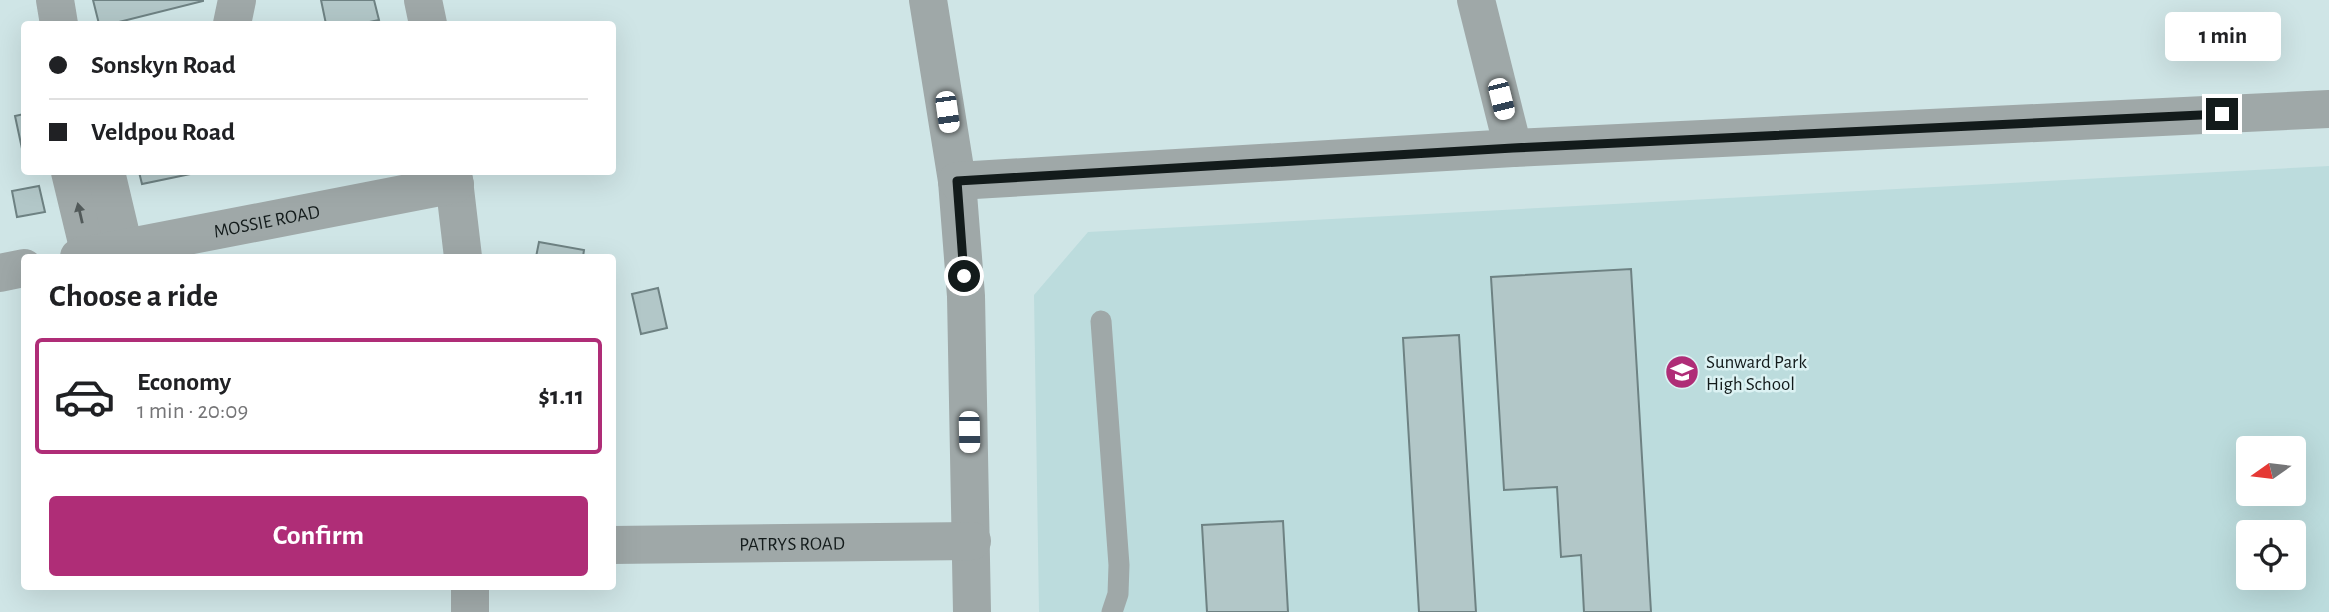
<!DOCTYPE html>
<html lang="en">
<head>
<meta charset="utf-8">
<style>
	:root { --surface:#fff; --page:#f6f6f6; --text:#202124; --muted:#757577; --line:#e0e0e0; --accent:#af2d77 }
	body { margin:0; font-family:"Alegreya Sans",sans-serif; background:var(--page); color:var(--text); height:100vh; display:flex; flex-direction:column; font-size:26px; white-space:nowrap }
	* { box-sizing:border-box; margin:0 }
	p { font-size:23px; color:var(--muted) }
	.icon { flex:none; width:38px; height:38px; fill:none; stroke:currentColor; stroke-width:2; stroke-linecap:round; stroke-linejoin:round }
	.map { position:relative; flex:1; overflow:hidden }
	.panel { position:absolute; left:21px; top:254px; width:595px; height:336px; display:flex; flex-direction:column; background:var(--surface); border-radius:7px; box-shadow:0 7px 28px #0002 }
	.panel>* { flex:none }
	.top-card { position:absolute; left:21px; top:21px; width:595px; height:154px; border-radius:7px; box-shadow:0 7px 28px #0002; display:grid; align-content:center; height:154px; padding:0 28px; background:var(--surface) }
	.needle { width:46px; rotate:256deg }
	.tools { position:absolute; left:2236px; top:436px; display:grid; gap:14px }
	.tools a { display:grid; place-items:center; width:70px; height:70px; border-radius:7px; background:var(--surface); box-shadow:0 7px 28px #0002; font-size:35px }
	.end { position:absolute; width:32px; height:32px; margin:-16px; border:9px solid #131b1b; background:#fff; box-shadow:0 0 0 4px #fff }
	.from { border-radius:50% }
	.bubble { position:absolute; height:49px; border-radius:7px; background:var(--surface); box-shadow:0 7px 28px #0002; font-size:23px; font-weight:600; line-height:49px; text-align:center }
	.car { position:absolute; width:21px; height:42px; margin:-21px -10px; border-radius:9px; box-shadow:0 0 5px 2px #0007; background:linear-gradient(#fff 24%,#345 0 40%,#fff 0 76%,#345 0 86%,#fff 0) }
	.top-card b { display:flex; align-items:center; gap:24px; height:66px; font-size:26px }
	.top-card b+b { border-top:2px solid var(--line) }
	.top-card i { width:18px; height:18px; background:var(--text) }
	ul { padding:0; list-style:none }
	li { display:flex; align-items:center; gap:21px; height:116px; margin:0 14px 10px; padding:0 14px; border:4px solid transparent; border-radius:7px }
	li div { flex:1 }
	li b { display:block; font-size:26px }
	li em { font-style:normal; font-weight:600 }
	li.on { border-color:var(--accent) }
	li>.icon { width:63px; height:63px; stroke-width:1.5 }
	h2 { padding:0 28px; font-size:32px; line-height:84px }
	.primary-button { display:flex; gap:14px; margin-top:auto; padding:14px 28px }
	.primary-button a { flex:1; height:80px; border-radius:7px; background:var(--accent); color:#fff; font-size:28px; font-weight:600; line-height:80px; text-align:center }
	.map>svg:first-child { display:block }
	.built { fill:#bcdcdd; fill-rule:evenodd }
	.building { fill:#b2c7c8; stroke:#6e8283; stroke-width:2 }
	.lines { fill:none; stroke-linecap:round; stroke-linejoin:round }
	.service { stroke:#9fa8a8; stroke-width:21 }
	.minor { stroke:#9fa8a8; stroke-width:38 }
	.oneway { fill:#525a5a }
	.route { stroke:#131b1b; stroke-width:9 }
	.labels { text-anchor:middle; stroke-width:5; stroke-linejoin:round; paint-order:stroke }
	.street-label { font-size:19px; fill:#131b1b; stroke:#dcf2f3 }
	.poi-label { font-size:19px; fill:#131b1b; stroke:#dcf2f3; text-anchor:start }
</style>
</head>
<body>
<div class="map">
<svg width="2329" height="612" viewBox="0 0 2329 612">
	<rect width="100%" height="100%" fill="#cfe5e6"/>
	<path class="built" d="M 2329,166 L 2329,612 L 1039,612 L 1034,295 L 1088,232 ZM 2249,448 L 2294,448 L 2294,494 L 2249,494 ZM 2249,532 L 2294,532 L 2294,578 L 2249,578 Z"/>
	<path class="building" d="M 93,0 L 203,0 L 203,1 L 111,24 L 99,24 Z
		M 321,0 L 374,0 L 379,20 L 360,24 L 326,24 Z
		M 24,114 L 24,158 L 15,116 Z
		M 139,172 L 200,172 L 142,184 Z
		M 39,186 L 45,212 L 17,217 L 12,191 Z
		M 539,242 L 584,250 L 583,257 L 536,257 Z
		M 1631,269 L 1651,612 L 1584,612 L 1581,555 L 1561,557 L 1557,487 L 1504,490 L 1491,277 Z
		M 658,288 L 667,328 L 641,334 L 632,294 Z
		M 1459,335 L 1476,612 L 1419,612 L 1403,338 Z
		M 1283,521 L 1288,612 L 1207,612 L 1202,525 Z"/>
	<g class="lines">
		<path class="service" d="M 1101,321 L 1119,565 L 1118,594 L 1112,612"/>
		<g class="minor">
			<path d="M 55,0 L 59,24"/>
			<path d="M 423,0 L 428,24"/>
			<path d="M 928,0 L 957,181 L 966,296 L 972,612"/>
			<path d="M 1476,0 L 1513,148"/>
			<path d="M 232,24 L 237,0"/>
			<path d="M 70,172 L 90,255"/>
			<path d="M 106,172 L 124,248"/>
			<path d="M 453,172 L 463,257"/>
			<path d="M 957,181 L 1513,148 L 2329,109"/>
			<path id="s1" d="M 79,257 L 455,184"/>
			<path d="M 0,273 L 24,268"/>
			<path id="s2" d="M 612,545 L 972,541"/>
			<path d="M 470,612 L 470,586"/>
		</g>
	</g>
	<defs><path id="oneway-solid" d="M-6-.8H1V-3.2L6.5 0L1 3.2V.8H-6Z" transform="scale(1.75)"/></defs>
	<use class="oneway" href="#oneway-solid" transform="translate(80 213) rotate(-103)"/>
	<g class="lines">
		<path class="route" d="M 964,276 L 957,181 L 1513,148 L 2222,114"/>
	</g>
	<defs>
		<g id="school-disc" transform="scale(1.75)"><circle r="9.5" fill="#af2d77" stroke="#dcf2f3"/><path d="M0-5L7-2L0 1L-7-2ZM-4 1L0 2.5L4 1V4Q0 6-4 4Z" fill="#fff"/></g>
	</defs>
	<g fill-rule="evenodd">
		<use href="#school-disc" x="1682" y="372"/>
	</g>
	<g class="labels">
		<g class="street-label">
			<text dy="7" stroke="none"><textPath href="#s1" startOffset="191">MOSSIE ROAD</textPath></text>
			<text dy="7" stroke="none"><textPath href="#s2" startOffset="180">PATRYS ROAD</textPath></text>
		</g>
		<g class="poi-label">
			<text x="1706" y="368">Sunward Park<tspan x="1706" dy="22">High School</tspan></text>
		</g>
	</g>
</svg>
<div class="tools">
<a><svg class="needle" viewBox="-14 -14 28 28"><path d="M0-13l5 13h-10z" fill="#e53935"/><path d="M0 13l5-13h-10z" fill="#757577"/></svg></a>
<a><svg class="icon" aria-label="locate" viewBox="0 0 24 24"><circle cx="12" cy="12" r="6"/><path d="M12 2v4M12 18v4M2 12h4M18 12h4"/></svg></a>
</div>
<i class="end from" style="left:964px;top:276px"></i>
<i class="end" style="left:2222px;top:114px"></i>
<div class="bubble" style="left:2165px;top:12px;width:116px">1 min</div>
<i class="car" style="left:1501px;top:99px;rotate:166deg"></i>
<i class="car" style="left:947px;top:112px;rotate:172deg"></i>
<i class="car" style="left:969px;top:432px;rotate:179deg"></i>
<div class="top-card">
<b><i class="from"></i>Sonskyn Road</b>
<b><i></i>Veldpou Road</b>
</div>
<section class="panel">
<h2>Choose a ride</h2>
<ul>
<li class="on"><svg class="icon" aria-label="car" viewBox="0 0 24 24"><path d="M5 17H2v-5l4-1 3-4h7l3 4 3 1v5h-3M9 17h6M6 11h13"/><circle cx="7" cy="17" r="2"/><circle cx="17" cy="17" r="2"/></svg><div><b>Economy</b><p>1 min · 20:09</p></div><em>$1.11</em></li>
</ul>
<div class="primary-button"><a>Confirm</a></div>
</section>
</div>
</body>
</html>
